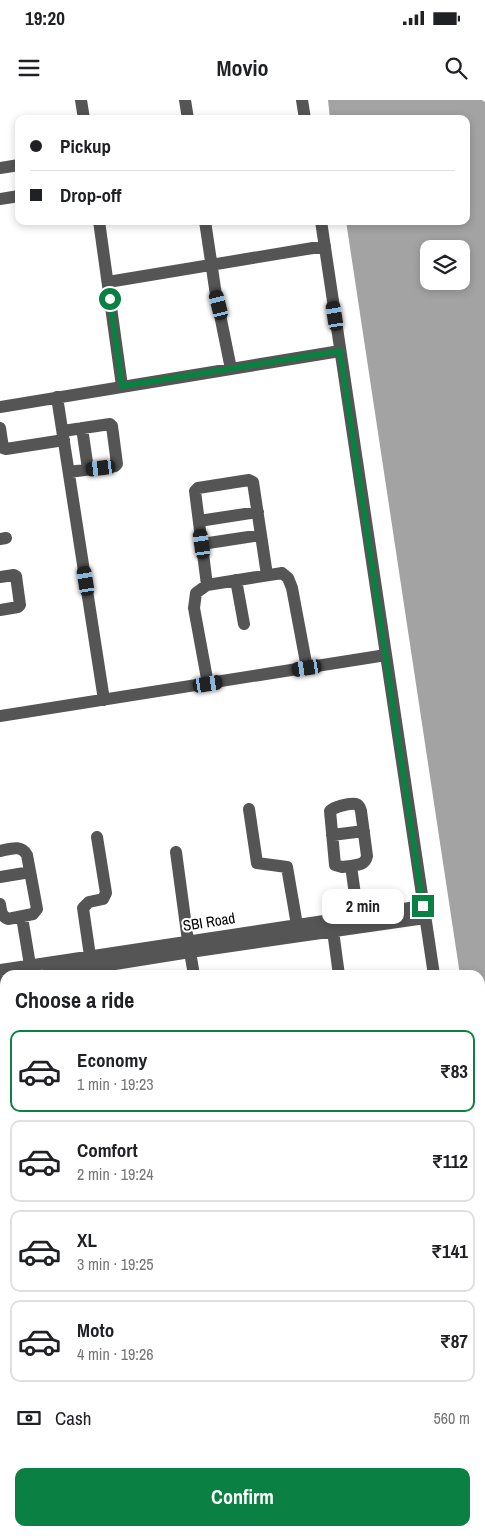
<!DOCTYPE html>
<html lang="en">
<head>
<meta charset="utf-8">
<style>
	:root { --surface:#fff; --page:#f2f2f2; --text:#202124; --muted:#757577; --line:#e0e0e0; --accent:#0b8043 }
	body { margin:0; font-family:"Archivo Narrow",sans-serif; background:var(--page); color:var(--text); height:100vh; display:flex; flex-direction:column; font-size:19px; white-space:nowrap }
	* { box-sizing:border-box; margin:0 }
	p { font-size:16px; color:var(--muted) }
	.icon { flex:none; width:28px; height:28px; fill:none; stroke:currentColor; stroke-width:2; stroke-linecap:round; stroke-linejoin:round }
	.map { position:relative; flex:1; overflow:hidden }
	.sheet { position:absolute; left:0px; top:870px; width:485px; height:566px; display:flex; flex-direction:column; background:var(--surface); border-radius:15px 15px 0 0; box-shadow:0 2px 8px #0003 }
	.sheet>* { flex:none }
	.banner { position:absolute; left:15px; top:15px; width:455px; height:110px; border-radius:10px; box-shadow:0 2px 8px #0003; display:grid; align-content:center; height:110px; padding:0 15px; background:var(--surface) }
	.buttons { position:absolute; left:420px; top:140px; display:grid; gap:10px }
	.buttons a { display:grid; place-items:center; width:50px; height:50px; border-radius:10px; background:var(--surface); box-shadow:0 2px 8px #0003; font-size:25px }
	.end { position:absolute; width:22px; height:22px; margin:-11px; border:6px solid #0b8043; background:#fff; box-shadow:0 0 0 2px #fff }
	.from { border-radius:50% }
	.bubble { position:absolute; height:35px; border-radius:10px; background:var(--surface); box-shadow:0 2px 8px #0003; font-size:16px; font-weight:700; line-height:35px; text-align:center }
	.car { position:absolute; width:15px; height:30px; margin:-15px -8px; border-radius:6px; box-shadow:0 0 4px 1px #0007; background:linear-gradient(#222 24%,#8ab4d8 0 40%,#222 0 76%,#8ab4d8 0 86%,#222 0) }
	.banner b { display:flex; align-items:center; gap:18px; height:48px; font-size:19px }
	.banner b+b { border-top:1px solid var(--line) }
	.banner i { width:12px; height:12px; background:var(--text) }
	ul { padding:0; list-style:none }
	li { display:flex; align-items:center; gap:15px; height:82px; margin:0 10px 8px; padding:0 5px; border:2px solid var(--line); border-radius:10px }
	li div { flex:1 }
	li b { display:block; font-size:19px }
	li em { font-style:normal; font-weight:700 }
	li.selected { border-color:var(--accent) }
	li>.icon { width:45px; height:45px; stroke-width:1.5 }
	h2 { padding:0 15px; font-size:22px; line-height:60px }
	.pay { display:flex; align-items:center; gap:12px; height:55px; padding:0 15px; font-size:19px }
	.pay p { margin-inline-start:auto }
	.button { display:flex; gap:10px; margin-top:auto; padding:10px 15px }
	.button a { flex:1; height:58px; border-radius:10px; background:var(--accent); color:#fff; font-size:20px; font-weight:700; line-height:58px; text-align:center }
	.status { display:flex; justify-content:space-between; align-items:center; height:35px; padding:0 25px; background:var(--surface); direction:ltr }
	.status svg { height:14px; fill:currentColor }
	header { display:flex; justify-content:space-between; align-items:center; height:65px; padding:0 15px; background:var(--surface); font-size:22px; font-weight:700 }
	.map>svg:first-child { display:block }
	.water { fill:#a3a3a3; fill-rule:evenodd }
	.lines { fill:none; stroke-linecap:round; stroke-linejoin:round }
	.minor { stroke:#555; stroke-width:12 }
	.route { stroke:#0b8043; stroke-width:6 }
	.labels { text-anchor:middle; stroke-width:4; stroke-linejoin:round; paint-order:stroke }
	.street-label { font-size:15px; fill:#000; stroke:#fff }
</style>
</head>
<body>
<div class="status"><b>19:20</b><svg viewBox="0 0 49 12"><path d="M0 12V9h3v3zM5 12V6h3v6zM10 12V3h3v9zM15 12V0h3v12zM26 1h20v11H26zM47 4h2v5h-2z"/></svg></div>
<header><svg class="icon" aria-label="menu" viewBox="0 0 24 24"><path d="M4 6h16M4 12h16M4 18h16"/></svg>Movio<svg class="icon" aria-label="search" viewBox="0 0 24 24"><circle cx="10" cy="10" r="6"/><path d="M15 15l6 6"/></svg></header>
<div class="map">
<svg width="485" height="1436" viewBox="0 0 485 1436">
	<rect width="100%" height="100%" fill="#fff"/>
	<path class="water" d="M 328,0 L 482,0 L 485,2 L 485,1044 L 480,1011 L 480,875 L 460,875 L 346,121 L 466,121 L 466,19 L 330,19 ZM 429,149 L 461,149 L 461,181 L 429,181 Z"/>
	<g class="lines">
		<path class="minor" d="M 81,0 L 84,19
			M 185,0 L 188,19
			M 302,0 L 305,19
			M 0,68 L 19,65
			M 0,99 L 19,96
			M 99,121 L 122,286
			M 205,121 L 216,195 L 231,269
			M 321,121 L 434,875
			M 108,182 L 325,146
			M 57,297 L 104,600
			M 0,307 L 340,251
			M 0,328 L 3,348 L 6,349 L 64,340
			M 82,328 L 88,369
			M 63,331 L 110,324 L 112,326 L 117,364 L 115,366 L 69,372
			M 199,421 L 258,412
			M 0,439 L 6,438
			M 202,444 L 261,435
			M 0,477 L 14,475 L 16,476 L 20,505 L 18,507 L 0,510
			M 236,480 L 244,524
			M 207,485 L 195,391 L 198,388 L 249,380 L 253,382 L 267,475
			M 208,584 L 194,508 L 196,493 L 207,485 L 282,473 L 288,478 L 292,488 L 307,568
			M 0,616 L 386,555
			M 249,709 L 257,763 L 287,767 L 297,825
			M 332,735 L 364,731
			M 0,751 C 10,749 21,744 27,755 L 37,809 L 33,814 L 8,819 C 1,816 1,811 0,804
			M 176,752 L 188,841
			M 351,766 C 359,764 365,765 367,756 L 361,711 C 360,708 360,705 356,704 C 348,703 334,707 330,711 L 335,765 L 342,767 L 351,766 L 358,816
			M 0,777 L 30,772
			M 22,817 L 30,865
			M 333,831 L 339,875
			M 190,852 L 194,875
			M 90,856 L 83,808 L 89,802 L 103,799 L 106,793 L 97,737
			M 0,870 L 423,806
			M 46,875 L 190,852 L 425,818
			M 0,882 L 5,882
			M 0,1055 L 5,1086
			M 480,1183 L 485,1215
			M 0,1194 L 5,1193
			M 480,1266 L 485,1266
			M 173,1431 L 174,1436
			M 25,1436 L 27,1431
			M 39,1436 L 40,1431"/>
	</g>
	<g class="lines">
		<path class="route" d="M 110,199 L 122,286 L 340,251 L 423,806"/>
	</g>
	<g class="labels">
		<g class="street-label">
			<text transform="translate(209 822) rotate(-9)" y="5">SBI Road</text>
		</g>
	</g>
</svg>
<div class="buttons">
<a><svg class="icon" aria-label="layers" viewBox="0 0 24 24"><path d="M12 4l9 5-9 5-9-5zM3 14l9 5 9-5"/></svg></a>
</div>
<i class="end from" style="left:110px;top:199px"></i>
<i class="end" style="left:423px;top:806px"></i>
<div class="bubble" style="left:322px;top:789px;width:82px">2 min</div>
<i class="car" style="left:219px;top:205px;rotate:346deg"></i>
<i class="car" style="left:335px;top:216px;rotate:351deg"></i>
<i class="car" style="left:101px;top:368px;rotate:263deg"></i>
<i class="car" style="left:202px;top:444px;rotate:352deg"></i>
<i class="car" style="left:86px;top:481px;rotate:351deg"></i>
<i class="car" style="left:307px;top:568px;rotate:261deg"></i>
<i class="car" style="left:208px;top:584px;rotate:81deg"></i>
<div class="banner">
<b><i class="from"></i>Pickup</b>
<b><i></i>Drop-off</b>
</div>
<section class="sheet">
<h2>Choose a ride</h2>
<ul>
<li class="selected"><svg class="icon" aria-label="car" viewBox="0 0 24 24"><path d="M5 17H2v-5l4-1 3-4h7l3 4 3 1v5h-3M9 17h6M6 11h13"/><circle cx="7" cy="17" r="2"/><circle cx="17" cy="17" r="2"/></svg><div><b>Economy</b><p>1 min · 19:23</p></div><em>₹83</em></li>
<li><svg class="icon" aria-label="car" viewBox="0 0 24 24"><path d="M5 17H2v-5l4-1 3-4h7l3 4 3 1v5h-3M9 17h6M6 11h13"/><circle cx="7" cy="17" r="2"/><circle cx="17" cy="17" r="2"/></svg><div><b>Comfort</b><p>2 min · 19:24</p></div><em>₹112</em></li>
<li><svg class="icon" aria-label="car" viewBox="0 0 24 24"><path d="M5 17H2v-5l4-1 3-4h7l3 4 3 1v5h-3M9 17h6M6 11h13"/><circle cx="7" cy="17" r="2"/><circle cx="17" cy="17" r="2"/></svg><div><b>XL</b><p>3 min · 19:25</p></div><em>₹141</em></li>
<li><svg class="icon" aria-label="car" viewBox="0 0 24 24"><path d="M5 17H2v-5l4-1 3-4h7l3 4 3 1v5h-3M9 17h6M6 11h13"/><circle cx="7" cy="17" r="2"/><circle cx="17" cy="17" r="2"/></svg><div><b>Moto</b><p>4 min · 19:26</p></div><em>₹87</em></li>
</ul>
<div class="pay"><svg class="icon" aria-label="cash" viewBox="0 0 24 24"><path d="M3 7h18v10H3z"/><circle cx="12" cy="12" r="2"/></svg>Cash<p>560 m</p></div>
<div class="button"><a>Confirm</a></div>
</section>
</div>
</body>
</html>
